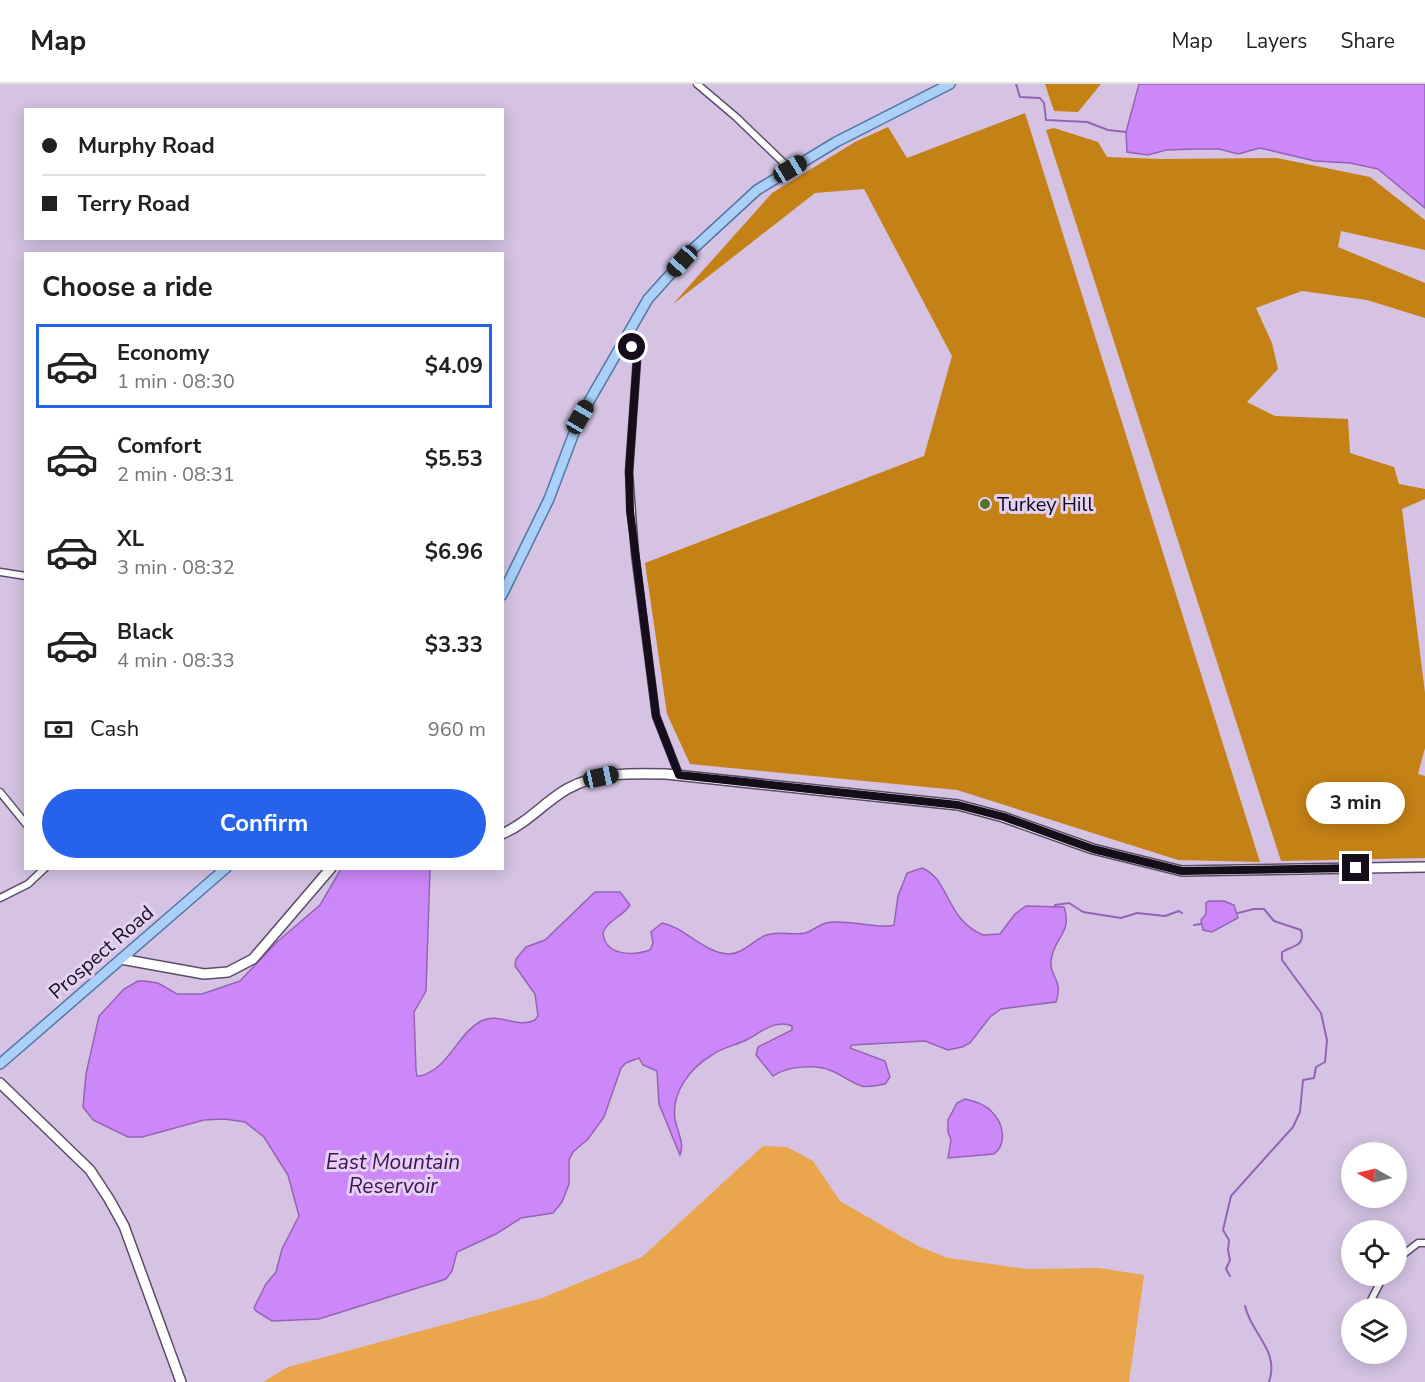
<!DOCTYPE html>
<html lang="en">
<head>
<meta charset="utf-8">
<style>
	:root { --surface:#fff; --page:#f2f2f2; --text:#202124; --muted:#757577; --line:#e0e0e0; --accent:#2563eb }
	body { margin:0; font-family:"Nunito Sans",sans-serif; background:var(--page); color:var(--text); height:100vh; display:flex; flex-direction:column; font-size:22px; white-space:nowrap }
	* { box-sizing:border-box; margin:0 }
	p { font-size:20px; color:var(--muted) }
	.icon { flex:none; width:33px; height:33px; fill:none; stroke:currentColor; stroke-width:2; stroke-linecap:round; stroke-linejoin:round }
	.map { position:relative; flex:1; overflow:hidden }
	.panel { position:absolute; left:24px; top:168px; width:480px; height:618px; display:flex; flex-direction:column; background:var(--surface); border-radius:0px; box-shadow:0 3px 15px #0003 }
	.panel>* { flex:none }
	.guide { position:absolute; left:24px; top:24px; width:480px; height:132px; border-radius:0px; box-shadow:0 3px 15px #0003; display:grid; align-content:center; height:132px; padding:0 18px; background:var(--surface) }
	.needle { width:39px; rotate:278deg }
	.controls { position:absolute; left:1341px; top:1058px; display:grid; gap:12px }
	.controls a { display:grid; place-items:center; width:66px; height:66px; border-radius:50%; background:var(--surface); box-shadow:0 3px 15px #0003; font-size:30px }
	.end { position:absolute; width:27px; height:27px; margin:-14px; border:8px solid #150e1a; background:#fff; box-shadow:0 0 0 3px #fff }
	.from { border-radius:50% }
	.bubble { position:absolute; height:42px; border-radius:21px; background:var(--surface); box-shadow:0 3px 15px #0003; font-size:20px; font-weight:700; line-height:42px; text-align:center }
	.car { position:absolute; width:18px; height:36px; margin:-18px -9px; border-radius:8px; box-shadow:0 0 4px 2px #0007; background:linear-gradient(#222 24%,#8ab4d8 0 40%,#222 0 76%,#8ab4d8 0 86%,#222 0) }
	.guide b { display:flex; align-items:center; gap:21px; height:57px; font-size:22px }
	.guide b+b { border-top:2px solid var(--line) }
	.guide i { width:15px; height:15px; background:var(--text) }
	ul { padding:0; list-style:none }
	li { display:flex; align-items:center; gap:18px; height:84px; margin:0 12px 9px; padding:0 6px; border:3px solid transparent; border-radius:0px }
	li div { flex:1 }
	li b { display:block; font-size:22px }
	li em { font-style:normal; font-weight:700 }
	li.current { border-color:var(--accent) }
	li>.icon { width:54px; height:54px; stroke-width:1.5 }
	h2 { padding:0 18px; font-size:27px; line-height:72px }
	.pay { display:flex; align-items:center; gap:15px; height:66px; padding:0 18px; font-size:22px }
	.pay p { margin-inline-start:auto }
	.primary-button { display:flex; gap:12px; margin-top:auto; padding:12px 18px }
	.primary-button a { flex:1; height:69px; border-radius:36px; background:var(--accent); color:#fff; font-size:24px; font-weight:700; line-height:69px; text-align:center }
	header { display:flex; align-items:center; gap:36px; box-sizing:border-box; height:84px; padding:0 30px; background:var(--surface); border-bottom:2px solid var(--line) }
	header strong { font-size:28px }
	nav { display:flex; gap:33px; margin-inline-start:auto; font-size:21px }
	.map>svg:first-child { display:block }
	.green { fill:#e9a64d }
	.forest { fill:#c48116 }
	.water { fill:#cc87f8; stroke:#9563b5; stroke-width:1.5 }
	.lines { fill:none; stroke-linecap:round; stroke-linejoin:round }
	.stream { stroke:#9563b5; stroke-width:2 }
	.street-casing { stroke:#5c4c68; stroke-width:9 }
	.secondary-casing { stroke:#5c4c68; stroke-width:12 }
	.primary-casing { stroke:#5177a6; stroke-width:12 }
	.street { stroke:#fff; stroke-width:6 }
	.secondary { stroke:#fff; stroke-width:9 }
	.primary { stroke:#aad0f7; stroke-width:9 }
	.route { stroke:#150e1a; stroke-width:8 }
	.poi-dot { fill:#51732b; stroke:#e3d0f2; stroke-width:2 }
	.labels { text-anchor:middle; stroke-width:6; stroke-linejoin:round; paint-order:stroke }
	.poi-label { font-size:20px; fill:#150e1a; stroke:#e3d0f2; text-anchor:start }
	.street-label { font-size:20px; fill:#150e1a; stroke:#e3d0f2 }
	.water-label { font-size:21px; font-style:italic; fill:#3d1055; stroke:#e3d0f2 }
</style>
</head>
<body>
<header>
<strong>Map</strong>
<nav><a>Map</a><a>Layers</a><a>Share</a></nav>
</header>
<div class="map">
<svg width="1425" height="1298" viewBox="0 0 1425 1298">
	<rect width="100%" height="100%" fill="#d6c3e4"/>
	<path class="green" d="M 763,1062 L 787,1063 L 813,1077 L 840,1117 L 918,1162 L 948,1174 L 1028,1185 L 1099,1184 L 1144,1191 L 1129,1298 L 263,1298 L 288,1283 L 542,1214 L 642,1173 Z"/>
	<path class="forest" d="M 1045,0 L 1101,0 L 1078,28 L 1054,27 Z
		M 1025,29 L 1260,778 L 1178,776 L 957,706 L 690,680 L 667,630 L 645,479 L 924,372 L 952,272 L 864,105 L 815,109 L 673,220 L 772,109 L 855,58 L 888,43 L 907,74 Z
		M 1054,44 L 1098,58 L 1107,73 L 1161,75 L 1277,74 L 1370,93 L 1425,136 L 1425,166 L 1341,147 L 1338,163 L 1425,199 L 1425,234 L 1367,216 L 1302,207 L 1256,224 L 1272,259 L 1278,285 L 1247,318 L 1275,332 L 1348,335 L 1350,369 L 1394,383 L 1399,400 L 1425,405 L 1425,415 L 1402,425 L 1425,609 L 1425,664 L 1418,690 L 1425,692 L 1425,774 L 1281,777 L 1046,46 Z"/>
	<path class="water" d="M 1139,0 L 1425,0 L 1425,124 L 1378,85 L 1350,79 L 1315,77 L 1260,64 L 1238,70 L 1219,65 L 1195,65 L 1166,66 L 1148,71 L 1127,68 L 1126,48 Z
		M 922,784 C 950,795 945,835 983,851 L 1000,850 L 1015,830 L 1026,822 L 1064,823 C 1073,849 1053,854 1051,877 C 1049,892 1064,896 1056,918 L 1001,925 L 990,933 L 970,959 L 962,963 L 948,966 L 925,957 L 852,961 L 850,964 L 885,977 L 890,993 L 885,1000 C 877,1001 869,1004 862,1002 C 851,999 842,991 832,987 C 816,980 787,982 773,992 L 756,971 L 758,963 L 792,946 L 792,942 C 777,935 762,947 750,954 C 738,961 723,963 712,971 C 690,984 671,1009 675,1035 C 677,1047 685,1060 680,1071 L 659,1020 L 657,987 L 643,981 L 639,974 L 626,979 L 621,984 L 604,1033 L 588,1055 L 573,1068 L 569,1076 L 569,1100 L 562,1118 L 553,1129 L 521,1134 L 496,1150 L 457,1168 L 452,1187 L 446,1195 L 319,1235 L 272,1237 L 256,1227 L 254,1224 L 266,1200 L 276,1188 L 282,1165 L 299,1132 L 288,1091 L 264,1053 L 245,1038 L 224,1035 L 204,1036 L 142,1053 L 128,1053 L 93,1036 L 83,1023 L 86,990 L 99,932 L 124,905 L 138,897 L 145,897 L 158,899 L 177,910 L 202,910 L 240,897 L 277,858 L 320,821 L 341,785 L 430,785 L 426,907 L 414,928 L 416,986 L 417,992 L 420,992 C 449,985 457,950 481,937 C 499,928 517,945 535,936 L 538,932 L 535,910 L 515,882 L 516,875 L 526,863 L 545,856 L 595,808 L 620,808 L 630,821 C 623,833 608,835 603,849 C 605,872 633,872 650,866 L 653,859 L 651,848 L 662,839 C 685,843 702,868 728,870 C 741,871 753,857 764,852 C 778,846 791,852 805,849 C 813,847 818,841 826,839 C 843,834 883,846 894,841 L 898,812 L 907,789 Z
		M 1209,817 L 1224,817 L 1234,821 L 1238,834 L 1212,848 L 1203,846 L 1201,836 L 1206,830 L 1206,819 Z
		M 965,1015 C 974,1017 985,1020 991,1027 C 1003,1038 1008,1059 994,1070 L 948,1074 L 951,1056 L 948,1048 L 948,1036 L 957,1019 Z"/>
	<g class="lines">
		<path class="stream" d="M 1016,0 L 1020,13 L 1040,14 L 1044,19 L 1046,36 L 1087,38 L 1108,46 L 1126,48
			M 1055,821 L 1069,819 L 1083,828 L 1121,834 L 1137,829 L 1165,832 L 1179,827 L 1182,829
			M 1194,841 L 1201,840
			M 1230,1192 L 1226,1185 L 1230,1176 L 1228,1166 L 1229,1156 L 1223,1146 L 1231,1112 L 1293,1043 L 1300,1028 L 1303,996 L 1314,994 L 1316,983 L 1325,978 L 1327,956 L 1321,929 L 1282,876 L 1282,868 C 1291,862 1306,863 1301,846 L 1274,837 L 1264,825 L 1254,825 L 1238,829
			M 1245,1222 C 1251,1250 1280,1266 1269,1298"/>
		<g class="street-casing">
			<path id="street" d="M 697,0 L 736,33 L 790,85
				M 627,252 L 637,275 L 629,388 L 635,470 L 656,632 L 679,691
				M 0,488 L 26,492
				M 0,708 L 26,740
				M 0,814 L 28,800 L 45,784
				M 1396,1176 L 1418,1159 L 1425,1159
				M 1367,1224 L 1384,1191"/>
		</g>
		<g class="secondary-casing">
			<path id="secondary" d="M 502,750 C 529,738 543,719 567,705 C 597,688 632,689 666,690 L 958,721 L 1003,733 L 1093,765 L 1182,787 L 1425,783
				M 121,875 L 204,890 L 228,888 L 253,875 L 331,784
				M 0,999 L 90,1086 L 109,1115 L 124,1142 L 181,1298"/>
		</g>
		<g class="primary-casing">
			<path id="primary" d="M 502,511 L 549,415 L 580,333 L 648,215 L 693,165 L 757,106 L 836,58 L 950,0
				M 0,980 L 226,784"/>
		</g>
		<use href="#street" class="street"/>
		<use href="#secondary" class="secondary"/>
		<use href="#primary" class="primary"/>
	</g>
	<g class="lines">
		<path class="route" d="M 632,263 L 637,275 L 629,388 L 630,427 L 656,632 L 679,691 L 958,721 L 1004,733 L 1093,765 L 1182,787 L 1356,784"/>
	</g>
	<circle class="poi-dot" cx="985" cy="420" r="6"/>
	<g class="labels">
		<g class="poi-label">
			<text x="997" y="427">Turkey Hill</text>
		</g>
		<g class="street-label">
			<text transform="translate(101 868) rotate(-41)" y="7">Prospect Road</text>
		</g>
		<g class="water-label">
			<text x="393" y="1085">East Mountain<tspan x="393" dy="24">Reservoir</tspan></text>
		</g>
	</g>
</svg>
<div class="controls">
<a><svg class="needle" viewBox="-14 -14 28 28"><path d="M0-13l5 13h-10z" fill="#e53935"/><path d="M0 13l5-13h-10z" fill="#757577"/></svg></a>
<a><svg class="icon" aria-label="locate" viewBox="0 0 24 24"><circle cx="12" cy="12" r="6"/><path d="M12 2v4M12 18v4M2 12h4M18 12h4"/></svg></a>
<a><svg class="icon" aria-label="layers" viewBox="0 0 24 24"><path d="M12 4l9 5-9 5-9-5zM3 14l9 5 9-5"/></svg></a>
</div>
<i class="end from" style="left:632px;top:263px"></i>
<i class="end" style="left:1356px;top:784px"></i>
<div class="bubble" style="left:1306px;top:698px;width:99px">3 min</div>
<i class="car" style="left:790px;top:85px;rotate:59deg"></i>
<i class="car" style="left:682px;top:177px;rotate:222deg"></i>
<i class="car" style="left:580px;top:333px;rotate:30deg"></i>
<i class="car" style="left:601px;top:693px;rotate:78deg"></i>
<div class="guide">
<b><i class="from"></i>Murphy Road</b>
<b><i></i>Terry Road</b>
</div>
<section class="panel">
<h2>Choose a ride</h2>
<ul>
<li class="current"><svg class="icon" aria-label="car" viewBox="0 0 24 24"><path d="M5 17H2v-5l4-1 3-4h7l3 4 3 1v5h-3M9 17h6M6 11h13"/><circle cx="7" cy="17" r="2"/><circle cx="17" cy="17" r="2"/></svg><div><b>Economy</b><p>1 min · 08:30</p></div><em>$4.09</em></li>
<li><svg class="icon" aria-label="car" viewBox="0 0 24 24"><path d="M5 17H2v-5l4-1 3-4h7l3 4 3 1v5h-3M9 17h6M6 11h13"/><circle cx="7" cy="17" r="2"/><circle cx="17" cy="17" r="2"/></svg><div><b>Comfort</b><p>2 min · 08:31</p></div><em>$5.53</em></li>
<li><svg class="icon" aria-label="car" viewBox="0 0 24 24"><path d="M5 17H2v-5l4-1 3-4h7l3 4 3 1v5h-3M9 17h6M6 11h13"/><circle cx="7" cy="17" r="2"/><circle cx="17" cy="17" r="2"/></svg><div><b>XL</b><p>3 min · 08:32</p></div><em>$6.96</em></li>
<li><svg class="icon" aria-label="car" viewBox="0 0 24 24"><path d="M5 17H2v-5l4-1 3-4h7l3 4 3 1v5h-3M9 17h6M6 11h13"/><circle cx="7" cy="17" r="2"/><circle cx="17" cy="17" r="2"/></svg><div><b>Black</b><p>4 min · 08:33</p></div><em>$3.33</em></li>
</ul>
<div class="pay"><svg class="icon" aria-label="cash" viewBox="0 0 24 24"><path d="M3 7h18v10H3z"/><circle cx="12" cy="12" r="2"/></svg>Cash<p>960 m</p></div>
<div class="primary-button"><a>Confirm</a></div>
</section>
</div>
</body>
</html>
